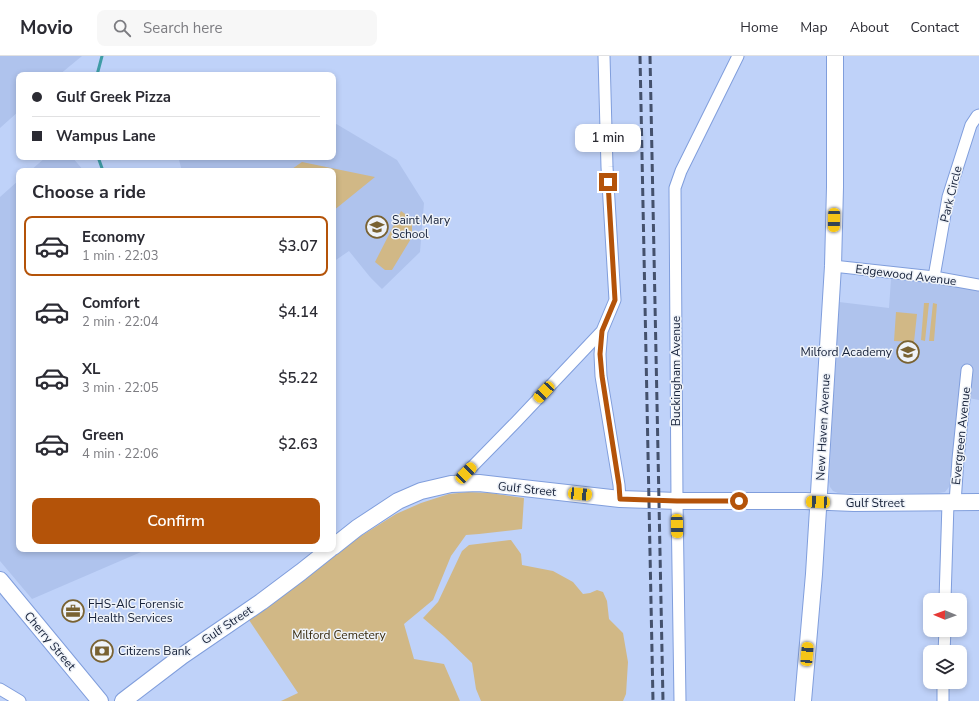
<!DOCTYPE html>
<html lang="en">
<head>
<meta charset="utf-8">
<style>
	:root { --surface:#fff; --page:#f7f7f7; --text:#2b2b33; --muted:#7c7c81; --line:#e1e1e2; --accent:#b45309 }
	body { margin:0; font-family:"Nunito Sans",sans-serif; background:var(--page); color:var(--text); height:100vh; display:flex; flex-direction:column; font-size:15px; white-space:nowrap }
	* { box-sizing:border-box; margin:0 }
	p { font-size:13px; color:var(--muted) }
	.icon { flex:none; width:22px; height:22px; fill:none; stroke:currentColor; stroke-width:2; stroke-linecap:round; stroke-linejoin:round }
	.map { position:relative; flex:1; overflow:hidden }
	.side { position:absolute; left:16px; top:112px; width:320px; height:384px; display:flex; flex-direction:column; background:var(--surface); border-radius:8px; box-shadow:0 2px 6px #0003 }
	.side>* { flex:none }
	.top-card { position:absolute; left:16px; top:16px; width:320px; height:88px; border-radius:8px; box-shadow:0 2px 6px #0003; display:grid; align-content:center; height:88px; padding:0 16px; background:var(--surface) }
	.needle { width:26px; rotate:271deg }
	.buttons { position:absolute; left:923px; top:537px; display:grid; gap:8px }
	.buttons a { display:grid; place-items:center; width:44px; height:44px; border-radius:8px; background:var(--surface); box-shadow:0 2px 6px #0003; font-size:20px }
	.end { position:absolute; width:18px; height:18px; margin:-9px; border:5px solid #b45309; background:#fff; box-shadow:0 0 0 2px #fff }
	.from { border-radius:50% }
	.bubble { position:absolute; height:28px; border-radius:8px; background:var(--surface); box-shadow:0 2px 6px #0003; font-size:13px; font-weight:600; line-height:28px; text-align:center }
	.car { position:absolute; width:12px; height:24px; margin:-12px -6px; border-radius:5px; box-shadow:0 0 3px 1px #0007; background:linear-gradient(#f5c518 24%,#345 0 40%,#f5c518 0 76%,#345 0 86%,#f5c518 0) }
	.top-card b { display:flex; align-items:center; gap:14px; height:38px; font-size:15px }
	.top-card b+b { border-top:1px solid var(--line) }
	.top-card i { width:10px; height:10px; background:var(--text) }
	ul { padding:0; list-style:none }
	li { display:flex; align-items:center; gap:12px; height:60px; margin:0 8px 6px; padding:0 8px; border:2px solid transparent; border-radius:8px }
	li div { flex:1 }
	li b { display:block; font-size:15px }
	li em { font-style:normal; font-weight:600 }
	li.current { border-color:var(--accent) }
	li>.icon { width:36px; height:36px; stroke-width:1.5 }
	h2 { padding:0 16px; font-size:18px; line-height:48px }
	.action { display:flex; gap:8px; margin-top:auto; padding:8px 16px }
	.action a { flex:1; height:46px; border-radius:8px; background:var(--accent); color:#fff; font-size:16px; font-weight:600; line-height:46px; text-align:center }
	header { display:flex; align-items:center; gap:24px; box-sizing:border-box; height:56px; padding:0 20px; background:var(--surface); border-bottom:1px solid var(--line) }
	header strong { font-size:19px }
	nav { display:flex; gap:22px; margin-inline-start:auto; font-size:14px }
	.search { width:280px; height:36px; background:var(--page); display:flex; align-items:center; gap:10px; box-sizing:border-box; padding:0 14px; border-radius:8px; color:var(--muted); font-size:15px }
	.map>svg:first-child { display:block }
	.built { fill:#afc3ed }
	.green { fill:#d1b886 }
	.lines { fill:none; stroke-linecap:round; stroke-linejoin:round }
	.stream { stroke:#3f9ca6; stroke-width:3 }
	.street-casing { stroke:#809edc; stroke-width:13 }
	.secondary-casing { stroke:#809edc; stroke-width:18 }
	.street { stroke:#fff; stroke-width:11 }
	.secondary { stroke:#fff; stroke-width:16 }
	.rail { stroke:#44516d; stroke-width:3; stroke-dasharray:8 4; stroke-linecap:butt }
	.route { stroke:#b45309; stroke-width:5 }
	.labels { text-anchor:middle; stroke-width:3; stroke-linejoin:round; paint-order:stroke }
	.street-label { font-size:12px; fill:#152038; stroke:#eff3f9 }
	.poi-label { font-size:12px; fill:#152038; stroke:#eff3f9; text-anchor:start }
	.park-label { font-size:12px; fill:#382b0f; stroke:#eff3f9 }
</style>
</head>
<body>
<header>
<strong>Movio</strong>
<div class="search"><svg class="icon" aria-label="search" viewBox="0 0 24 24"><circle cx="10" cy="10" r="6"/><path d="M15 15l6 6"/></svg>Search here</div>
<nav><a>Home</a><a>Map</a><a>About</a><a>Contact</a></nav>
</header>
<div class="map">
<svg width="979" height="645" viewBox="0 0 979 645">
	<rect width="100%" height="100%" fill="#bfd2f9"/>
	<path class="built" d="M 0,0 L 82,0 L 59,19 L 19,19 L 19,55 L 0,72 Z
		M 333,66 L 397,104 L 424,147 L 420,196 L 382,233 L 370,221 L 349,195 L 333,206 L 333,115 L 182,115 L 179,104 L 182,101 L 333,101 Z
		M 46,101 L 72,101 L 84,115 L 30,115 Z
		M 19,124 L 19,493 L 148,493 L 32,543 L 0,505 L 0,141 Z
		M 891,223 L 948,228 L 979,235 L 979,344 L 958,340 L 950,428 L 949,431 L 945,436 L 939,437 L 838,437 L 833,435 L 830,431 L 829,426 L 839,246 L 889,252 Z"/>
	<path class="green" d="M 302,106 L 375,121 L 333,155 L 333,115 L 289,115 Z
		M 401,155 L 412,163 L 412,181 L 392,214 L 385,214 L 375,206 Z
		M 924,247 L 929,247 L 925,285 L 921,284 Z
		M 933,247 L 937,248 L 934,285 L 929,285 Z
		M 896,256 L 917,258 L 914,286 L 894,285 Z
		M 468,436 L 490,437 L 524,442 L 522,473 L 479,478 L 466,479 L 451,500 L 433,544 L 404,568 L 414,603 L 444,608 L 460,645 L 281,645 L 298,637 L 249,564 L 345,490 L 396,458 L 421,447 L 449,438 Z
		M 511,484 L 521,498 L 522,509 L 553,515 L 573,526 L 583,538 L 590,537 L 597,534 L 603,536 L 607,545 L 609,563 L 623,577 L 628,606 L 626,638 L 623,645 L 481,645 L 476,633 L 472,607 L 444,580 L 423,562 L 438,546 L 462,495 L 469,489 Z"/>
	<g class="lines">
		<path class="stream" d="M 97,19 L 102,0
			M 98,101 L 103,115"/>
		<g class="street-casing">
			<path id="street" d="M 604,0 L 607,111 L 615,244 L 602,275 L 600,298 L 601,320 L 619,429 L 620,443
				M 833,210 L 934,221 L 979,229
				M 934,221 L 948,141 L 971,69 L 977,60 L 979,59
				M 461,427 L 466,417 L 516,366 L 602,275
				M 955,447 L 958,403 L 967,314
				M 945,544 L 948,447
				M 944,596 L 945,574
				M 0,633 L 20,645
				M 680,645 L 677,445 L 675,132 L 681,115 L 738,0
				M 943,645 L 943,626"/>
		</g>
		<g class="secondary-casing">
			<path id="secondary" d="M 333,491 L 357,472 L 398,445 L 421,435 L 451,428 L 479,427 L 620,443 L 650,444 L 677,445 L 805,445 L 854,447 L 979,446
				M 0,524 L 100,645
				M 123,645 L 182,600 L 261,546 L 301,516 L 330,493
				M 803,645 L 814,518 L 833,210 L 835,131 L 835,0"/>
		</g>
		<use href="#street" class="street"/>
		<use href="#secondary" class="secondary"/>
		<path class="rail" d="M 640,0 L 653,645
			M 650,0 L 663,645"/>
	</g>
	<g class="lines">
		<path class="route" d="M 608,126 L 615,244 L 602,275 L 600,298 L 602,320 L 619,429 L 620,443 L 677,445 L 739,445"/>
	</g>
	<defs>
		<g id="school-ring" transform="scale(1.15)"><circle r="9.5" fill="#eff3f9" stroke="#796232" stroke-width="1.5"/><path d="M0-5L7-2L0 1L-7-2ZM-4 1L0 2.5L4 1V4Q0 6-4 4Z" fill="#796232"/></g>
		<g id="office-ring" transform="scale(1.15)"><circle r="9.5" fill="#eff3f9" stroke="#796232" stroke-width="1.5"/><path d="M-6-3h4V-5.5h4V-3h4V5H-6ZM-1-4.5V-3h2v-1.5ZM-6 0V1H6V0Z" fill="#796232"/></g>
		<g id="bank-ring" transform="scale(1.15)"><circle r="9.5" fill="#eff3f9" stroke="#796232" stroke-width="1.5"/><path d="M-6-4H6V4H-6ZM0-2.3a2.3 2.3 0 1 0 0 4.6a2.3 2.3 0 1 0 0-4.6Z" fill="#796232"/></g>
	</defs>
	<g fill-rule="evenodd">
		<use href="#school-ring" x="377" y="171"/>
		<use href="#school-ring" x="908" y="296"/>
		<use href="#office-ring" x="73" y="555"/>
		<use href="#bank-ring" x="102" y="595"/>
	</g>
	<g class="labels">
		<g class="street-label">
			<text transform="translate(951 138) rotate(-76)" y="4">Park Circle</text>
			<text transform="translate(906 219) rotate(7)" y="4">Edgewood Avenue</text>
			<text transform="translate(676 315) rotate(-90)" y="4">Buckingham Avenue</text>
			<text transform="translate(823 371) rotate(-87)" y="4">New Haven Avenue</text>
			<text transform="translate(961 380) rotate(-84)" y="4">Evergreen Avenue</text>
			<text transform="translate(527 433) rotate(6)" y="4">Gulf Street</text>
			<text x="875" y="451">Gulf Street</text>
			<text transform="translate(227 569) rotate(-34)" y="4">Gulf Street</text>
			<text transform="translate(50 585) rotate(50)" y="4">Cherry Street</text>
		</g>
		<g class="poi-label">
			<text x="392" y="168">Saint Mary<tspan x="392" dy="14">School</tspan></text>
			<text x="892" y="300" text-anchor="end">Milford Academy</text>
			<text x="88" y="552">FHS-AIC Forensic<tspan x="88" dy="14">Health Services</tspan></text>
			<text x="118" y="599">Citizens Bank</text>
		</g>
		<g class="park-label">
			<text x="339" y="583">Milford Cemetery</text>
		</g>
	</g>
</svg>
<div class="buttons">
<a><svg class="needle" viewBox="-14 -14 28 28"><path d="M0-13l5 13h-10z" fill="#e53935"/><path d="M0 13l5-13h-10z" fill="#7c7c81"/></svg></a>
<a><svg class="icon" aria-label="layers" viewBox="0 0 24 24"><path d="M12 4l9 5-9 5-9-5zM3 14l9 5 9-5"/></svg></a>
</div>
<i class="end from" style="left:739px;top:445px"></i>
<i class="end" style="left:608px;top:126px"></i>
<div class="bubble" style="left:575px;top:68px;width:66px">1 min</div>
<i class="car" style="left:834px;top:164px;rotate:181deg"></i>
<i class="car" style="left:544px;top:336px;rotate:223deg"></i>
<i class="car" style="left:466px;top:417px;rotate:44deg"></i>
<i class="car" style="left:580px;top:438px;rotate:96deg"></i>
<i class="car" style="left:818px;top:446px;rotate:273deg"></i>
<i class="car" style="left:677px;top:470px;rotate:179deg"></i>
<i class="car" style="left:807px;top:598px;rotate:5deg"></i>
<div class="top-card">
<b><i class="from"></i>Gulf Greek Pizza</b>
<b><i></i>Wampus Lane</b>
</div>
<section class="side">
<h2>Choose a ride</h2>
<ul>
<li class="current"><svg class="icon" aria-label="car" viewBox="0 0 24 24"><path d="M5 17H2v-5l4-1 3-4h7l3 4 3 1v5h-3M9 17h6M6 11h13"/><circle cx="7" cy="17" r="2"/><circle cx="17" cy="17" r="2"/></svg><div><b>Economy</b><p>1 min · 22:03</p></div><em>$3.07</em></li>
<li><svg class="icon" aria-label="car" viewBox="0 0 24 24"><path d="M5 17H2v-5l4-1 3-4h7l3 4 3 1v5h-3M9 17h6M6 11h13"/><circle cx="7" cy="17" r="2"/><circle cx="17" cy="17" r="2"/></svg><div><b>Comfort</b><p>2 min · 22:04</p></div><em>$4.14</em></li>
<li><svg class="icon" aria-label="car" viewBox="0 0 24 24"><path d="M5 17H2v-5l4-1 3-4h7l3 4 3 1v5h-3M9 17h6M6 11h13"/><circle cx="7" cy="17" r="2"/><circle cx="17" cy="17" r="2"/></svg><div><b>XL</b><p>3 min · 22:05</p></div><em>$5.22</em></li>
<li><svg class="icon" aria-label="car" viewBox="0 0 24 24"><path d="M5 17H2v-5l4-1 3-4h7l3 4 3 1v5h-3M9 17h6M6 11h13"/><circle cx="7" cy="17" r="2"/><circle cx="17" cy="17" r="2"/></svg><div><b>Green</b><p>4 min · 22:06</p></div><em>$2.63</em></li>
</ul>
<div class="action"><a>Confirm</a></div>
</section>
</div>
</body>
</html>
